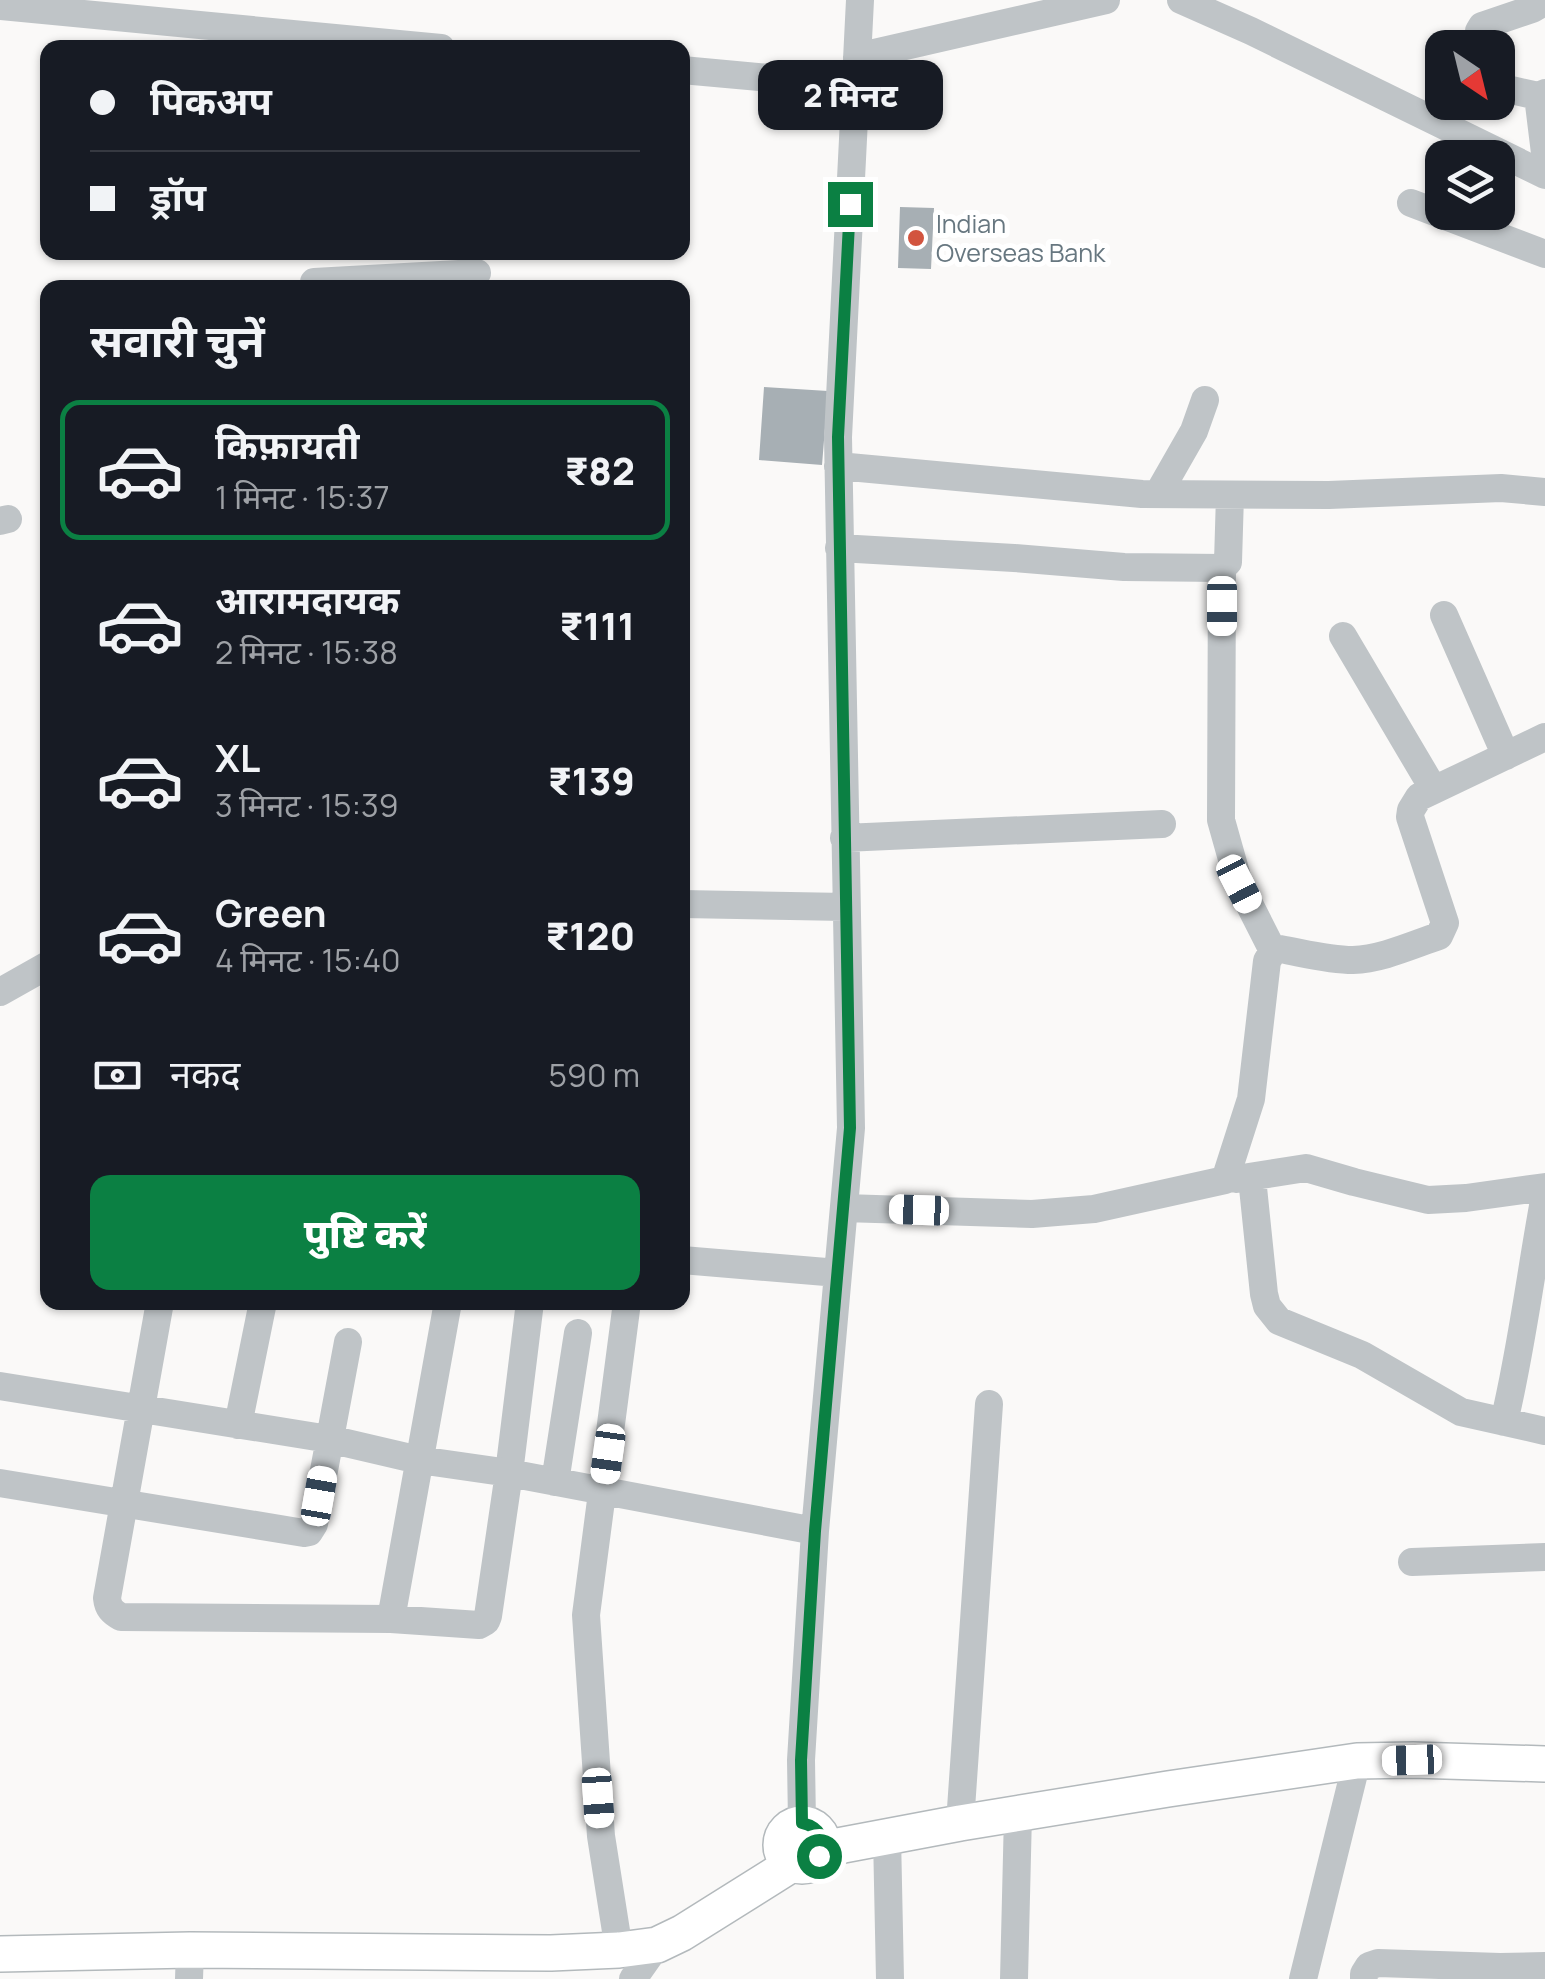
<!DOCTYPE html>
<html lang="hi">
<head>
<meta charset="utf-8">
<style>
	:root { --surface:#171b24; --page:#20242c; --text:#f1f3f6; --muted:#9ea1a6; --line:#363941; --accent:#0b8043 }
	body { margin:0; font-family:Manrope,"Noto Sans Devanagari",sans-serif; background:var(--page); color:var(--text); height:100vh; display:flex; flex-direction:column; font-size:38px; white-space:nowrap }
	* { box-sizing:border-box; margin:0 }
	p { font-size:32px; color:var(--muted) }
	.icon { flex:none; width:55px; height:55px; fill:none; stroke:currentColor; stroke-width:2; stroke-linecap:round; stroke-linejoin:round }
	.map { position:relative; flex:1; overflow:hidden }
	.side { position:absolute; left:40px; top:280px; width:650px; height:1030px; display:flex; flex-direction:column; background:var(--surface); border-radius:20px; box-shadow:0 2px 8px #0004 }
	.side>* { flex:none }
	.top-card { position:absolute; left:40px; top:40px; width:650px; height:220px; border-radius:20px; box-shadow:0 2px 8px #0004; display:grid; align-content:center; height:220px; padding:0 50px; background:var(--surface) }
	.needle { width:65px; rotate:145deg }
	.fabs { position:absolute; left:1425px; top:30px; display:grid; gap:20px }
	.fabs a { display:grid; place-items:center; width:90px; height:90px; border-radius:20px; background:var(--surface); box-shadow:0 2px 8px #0004; font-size:50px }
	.end { position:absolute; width:45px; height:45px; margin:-22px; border:12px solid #0b8043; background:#fff; box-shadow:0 0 0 5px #fff }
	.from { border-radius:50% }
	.bubble { position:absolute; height:70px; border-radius:20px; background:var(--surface); box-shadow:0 2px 8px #0004; font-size:32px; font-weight:800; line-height:70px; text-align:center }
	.car { position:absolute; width:30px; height:60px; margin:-30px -15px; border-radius:12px; box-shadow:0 0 8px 2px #0007; background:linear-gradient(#fff 24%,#345 0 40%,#fff 0 76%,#345 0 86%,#fff 0) }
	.top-card b { display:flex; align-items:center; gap:35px; height:95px; font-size:38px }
	.top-card b+b { border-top:2px solid var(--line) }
	.top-card i { width:25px; height:25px; background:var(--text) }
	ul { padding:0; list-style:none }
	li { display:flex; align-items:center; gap:30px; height:140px; margin:0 20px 15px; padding:0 30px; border:5px solid transparent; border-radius:20px }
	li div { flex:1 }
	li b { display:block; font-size:38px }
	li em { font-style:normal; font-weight:800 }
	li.selected { border-color:var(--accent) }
	li>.icon { width:90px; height:90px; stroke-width:1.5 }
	h2 { padding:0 50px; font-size:45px; line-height:120px }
	.pay { display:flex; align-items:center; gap:25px; height:110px; padding:0 50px; font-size:38px }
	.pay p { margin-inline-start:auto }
	.action { display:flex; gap:20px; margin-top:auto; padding:20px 50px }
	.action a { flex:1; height:115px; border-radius:20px; background:var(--accent); color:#fff; font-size:40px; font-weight:800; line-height:115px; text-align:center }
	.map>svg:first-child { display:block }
	.building { fill:#a7afb4 }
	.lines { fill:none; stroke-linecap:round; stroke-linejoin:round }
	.major-casing { stroke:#b3b9bc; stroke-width:38 }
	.minor { stroke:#bfc4c7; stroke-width:28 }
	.major { stroke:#fff; stroke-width:35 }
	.route { stroke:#0b8043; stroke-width:12 }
	.poi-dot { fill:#d2543f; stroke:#fff; stroke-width:4 }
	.labels { text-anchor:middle; stroke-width:10; stroke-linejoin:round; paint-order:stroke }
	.poi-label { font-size:25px; fill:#677780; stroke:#fff; text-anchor:start }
</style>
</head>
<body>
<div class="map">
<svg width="1545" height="1979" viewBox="0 0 1545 1979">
	<rect width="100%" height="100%" fill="#faf9f8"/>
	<path class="building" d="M 900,207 L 934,208 L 931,269 L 898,268 Z
		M 764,387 L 828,391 L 822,465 L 759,460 Z"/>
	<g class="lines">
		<g class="major-casing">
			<path id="major" d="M781 1845a21 21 0 1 1 42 0a21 21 0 1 1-42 0Z
				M 822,1849 L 960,1823 L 1168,1789 L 1357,1761 L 1413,1760 L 1545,1764
				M 0,1954 L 190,1950 L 551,1953 L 619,1950 L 657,1945 L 682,1933 L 792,1864"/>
		</g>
		<path class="minor" d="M 1181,0 L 1251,31 L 1545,175
			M 0,6 L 441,48
			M 1478,48 L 1479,31 L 1482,26 L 1532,9 L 1539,5 L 1539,0
			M 857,57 L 1106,0
			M 682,70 L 856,86
			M 1498,87 L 1538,96
			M 1545,93 L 1538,96 L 1545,153
			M 1411,203 L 1545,254
			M 314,282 L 477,273
			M 838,466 L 1142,494 L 1329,495 L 1501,488 L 1545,492
			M 1158,494 L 1194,431 L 1205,400
			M 0,521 L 8,519
			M 839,548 L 1014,558 L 1124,567 L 1222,568 L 1228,562 L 1230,495
			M 1222,568 L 1221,820 L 1239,884 L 1273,951
			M 1444,615 L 1506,756
			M 1343,636 L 1434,790
			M 844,838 L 1162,824
			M 682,904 L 846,907
			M 0,992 L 48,965
			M 1252,1178 L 1264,1294 L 1267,1306 L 1279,1321 L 1362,1355 L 1461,1412 L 1545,1431
			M 1236,1179 L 1306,1168 L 1354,1182 L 1428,1200 L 1466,1198 L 1545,1187
			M 844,1208 L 1032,1214 L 1094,1209 L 1225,1180 L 1251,1099 L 1267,961 L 1273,951 L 1280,949 C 1303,953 1328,960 1353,960 C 1382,959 1412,945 1439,936 L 1445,923 L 1410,817 L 1411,810 L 1419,797 L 1545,737
			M 682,1260 L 838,1273
			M 160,1302 L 107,1598 C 108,1608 112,1612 121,1617 L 391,1619 L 479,1625 L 486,1621 L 488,1616 L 509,1473 L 530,1302
			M 0,1386 L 329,1439 L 419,1460 L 509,1473 L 815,1531
			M 1504,1422 C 1522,1347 1531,1270 1545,1195
			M 238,1425 L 263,1302
			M 555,1482 L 578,1333
			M 0,1483 L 304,1533 L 309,1532 L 314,1524 L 348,1342
			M 1412,1562 L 1545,1557
			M 391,1619 L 448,1302
			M 802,1823 L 801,1760 L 815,1531 L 851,1128 L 838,437 L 860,0
			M 960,1823 L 989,1404
			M 887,1836 L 890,1979
			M 619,1950 L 601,1836 L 586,1615 L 627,1302
			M 189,1979 L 190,1950
			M 633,1979 L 657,1945
			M 1014,1979 L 1018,1814
			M 1303,1979 L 1357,1761
			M 1364,1979 L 1364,1974 L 1369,1966 L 1378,1963 L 1500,1967 L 1545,1966"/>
		<use href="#major" class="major"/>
	</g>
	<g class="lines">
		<path class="route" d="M 819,1856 C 827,1840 820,1827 802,1823 L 801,1760 L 815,1531 L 850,1128 L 838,437 L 850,204"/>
	</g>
	<circle class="poi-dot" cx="916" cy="238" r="10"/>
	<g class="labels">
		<g class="poi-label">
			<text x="936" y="233">Indian<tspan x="936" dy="29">Overseas Bank</tspan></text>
		</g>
	</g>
</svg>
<div class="fabs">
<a><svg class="needle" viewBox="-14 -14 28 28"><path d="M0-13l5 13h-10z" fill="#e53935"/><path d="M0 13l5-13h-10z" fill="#9ea1a6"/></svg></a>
<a><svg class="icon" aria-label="layers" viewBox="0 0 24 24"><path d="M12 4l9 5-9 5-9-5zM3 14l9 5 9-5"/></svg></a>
</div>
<i class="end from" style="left:819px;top:1856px"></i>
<i class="end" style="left:850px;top:204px"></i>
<div class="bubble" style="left:758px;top:60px;width:185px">2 मिनट</div>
<i class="car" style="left:1222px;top:606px;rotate:180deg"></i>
<i class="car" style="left:1239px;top:884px;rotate:153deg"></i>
<i class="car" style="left:919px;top:1210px;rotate:272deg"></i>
<i class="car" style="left:608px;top:1454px;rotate:188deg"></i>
<i class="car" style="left:319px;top:1496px;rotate:10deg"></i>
<i class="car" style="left:1412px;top:1760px;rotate:268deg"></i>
<i class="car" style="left:598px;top:1798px;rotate:176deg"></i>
<div class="top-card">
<b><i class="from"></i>पिकअप</b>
<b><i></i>ड्रॉप</b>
</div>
<section class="side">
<h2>सवारी चुनें</h2>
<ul>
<li class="selected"><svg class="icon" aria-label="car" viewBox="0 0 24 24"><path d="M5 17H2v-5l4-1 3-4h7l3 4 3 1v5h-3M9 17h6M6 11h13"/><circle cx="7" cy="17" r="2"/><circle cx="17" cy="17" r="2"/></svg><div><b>किफ़ायती</b><p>1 मिनट · 15:37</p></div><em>₹82</em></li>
<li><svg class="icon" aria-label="car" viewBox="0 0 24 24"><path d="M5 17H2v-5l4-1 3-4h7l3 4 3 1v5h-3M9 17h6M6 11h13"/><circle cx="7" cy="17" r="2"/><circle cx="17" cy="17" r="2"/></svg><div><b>आरामदायक</b><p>2 मिनट · 15:38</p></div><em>₹111</em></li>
<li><svg class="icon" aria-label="car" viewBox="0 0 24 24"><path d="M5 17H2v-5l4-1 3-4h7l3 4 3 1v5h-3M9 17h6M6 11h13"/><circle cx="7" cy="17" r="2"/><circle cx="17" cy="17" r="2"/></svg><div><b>XL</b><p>3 मिनट · 15:39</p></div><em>₹139</em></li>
<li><svg class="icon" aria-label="car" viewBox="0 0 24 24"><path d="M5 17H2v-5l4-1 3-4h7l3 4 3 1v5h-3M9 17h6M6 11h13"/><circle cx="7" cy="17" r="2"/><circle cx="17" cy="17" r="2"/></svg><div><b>Green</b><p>4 मिनट · 15:40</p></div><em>₹120</em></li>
</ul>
<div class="pay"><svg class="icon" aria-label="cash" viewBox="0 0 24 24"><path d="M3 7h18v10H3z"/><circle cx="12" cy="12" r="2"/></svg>नकद<p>590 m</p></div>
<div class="action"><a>पुष्टि करें</a></div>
</section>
</div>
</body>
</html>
